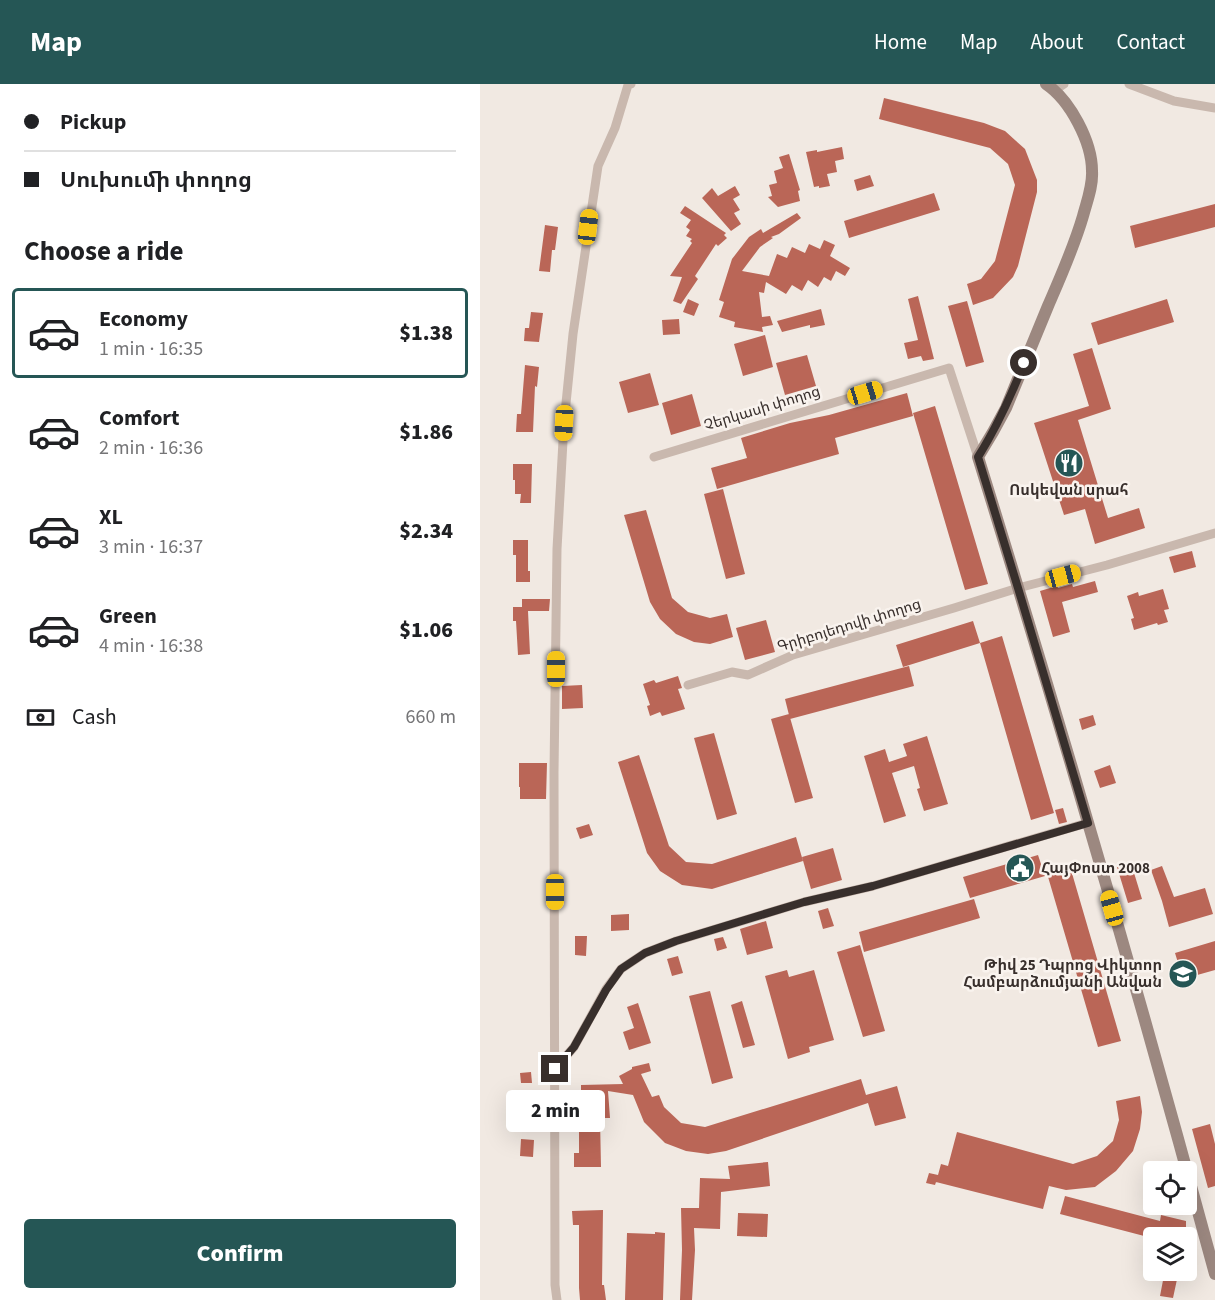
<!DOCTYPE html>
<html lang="en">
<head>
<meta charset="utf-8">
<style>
	:root { --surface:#fff; --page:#f2f2f2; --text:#202124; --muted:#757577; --line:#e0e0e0; --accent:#255655 }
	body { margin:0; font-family:"Source Sans 3","Noto Sans Armenian",sans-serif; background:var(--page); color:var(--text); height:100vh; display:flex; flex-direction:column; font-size:22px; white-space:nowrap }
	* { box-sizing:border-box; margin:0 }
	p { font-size:20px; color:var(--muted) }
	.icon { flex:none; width:33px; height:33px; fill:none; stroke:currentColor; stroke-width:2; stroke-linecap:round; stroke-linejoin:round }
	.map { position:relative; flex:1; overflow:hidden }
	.sheet { display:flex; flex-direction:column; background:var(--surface); width:480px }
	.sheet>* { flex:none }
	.guide { display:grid; align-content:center; height:132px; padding:0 24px; background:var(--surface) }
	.controls { position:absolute; left:663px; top:1077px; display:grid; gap:12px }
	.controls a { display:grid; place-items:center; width:54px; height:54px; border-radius:6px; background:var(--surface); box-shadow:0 6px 24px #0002; font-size:30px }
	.end { position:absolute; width:27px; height:27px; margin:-14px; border:8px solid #382f2c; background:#fff; box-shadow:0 0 0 3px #fff }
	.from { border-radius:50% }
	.bubble { position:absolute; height:42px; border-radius:6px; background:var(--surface); box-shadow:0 6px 24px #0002; font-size:20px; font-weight:800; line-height:42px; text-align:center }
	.car { position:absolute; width:18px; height:36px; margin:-18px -9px; border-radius:8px; box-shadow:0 0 4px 2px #0007; background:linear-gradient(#f5c518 24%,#345 0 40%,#f5c518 0 76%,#345 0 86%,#f5c518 0) }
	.guide b { display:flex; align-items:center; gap:21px; height:57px; font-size:22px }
	.guide b+b { border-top:2px solid var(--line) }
	.guide i { width:15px; height:15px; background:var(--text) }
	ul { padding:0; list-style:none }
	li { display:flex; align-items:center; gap:18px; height:90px; margin:0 12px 9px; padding:0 12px; border:3px solid transparent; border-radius:6px }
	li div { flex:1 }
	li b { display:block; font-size:22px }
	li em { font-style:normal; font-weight:800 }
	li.active { border-color:var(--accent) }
	li>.icon { width:54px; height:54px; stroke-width:1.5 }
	h2 { padding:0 24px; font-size:27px; line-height:72px }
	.pay { display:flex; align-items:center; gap:15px; height:66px; padding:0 24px; font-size:22px }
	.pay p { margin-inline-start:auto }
	.action { display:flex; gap:12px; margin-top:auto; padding:12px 24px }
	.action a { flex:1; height:69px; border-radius:6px; background:var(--accent); color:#fff; font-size:24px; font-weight:800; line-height:69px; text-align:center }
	header { display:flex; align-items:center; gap:36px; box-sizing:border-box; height:84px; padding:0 30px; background:var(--accent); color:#fff }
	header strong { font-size:28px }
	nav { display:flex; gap:33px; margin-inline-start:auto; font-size:21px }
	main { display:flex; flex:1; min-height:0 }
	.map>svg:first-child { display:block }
	.building { fill:#ba6657 }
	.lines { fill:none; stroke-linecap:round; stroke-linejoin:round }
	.street { stroke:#c9b8ae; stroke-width:9 }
	.secondary { stroke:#9c8880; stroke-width:12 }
	.route { stroke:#382f2c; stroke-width:8 }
	.labels { text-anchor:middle; stroke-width:5; stroke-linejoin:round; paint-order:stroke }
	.street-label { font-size:15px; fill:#382f2c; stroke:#f9f3ee }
	.poi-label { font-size:15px; font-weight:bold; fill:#382f2c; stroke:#f9f3ee }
</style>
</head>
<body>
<header>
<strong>Map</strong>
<nav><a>Home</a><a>Map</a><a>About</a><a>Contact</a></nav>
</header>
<main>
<section class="sheet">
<div class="guide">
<b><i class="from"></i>Pickup</b>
<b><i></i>Սուխումի փողոց</b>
</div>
<h2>Choose a ride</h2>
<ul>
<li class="active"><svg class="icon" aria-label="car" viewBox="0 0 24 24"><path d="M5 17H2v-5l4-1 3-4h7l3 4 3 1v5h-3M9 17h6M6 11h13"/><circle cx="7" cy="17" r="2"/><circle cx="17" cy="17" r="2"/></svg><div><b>Economy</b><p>1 min · 16:35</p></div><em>$1.38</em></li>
<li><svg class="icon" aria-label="car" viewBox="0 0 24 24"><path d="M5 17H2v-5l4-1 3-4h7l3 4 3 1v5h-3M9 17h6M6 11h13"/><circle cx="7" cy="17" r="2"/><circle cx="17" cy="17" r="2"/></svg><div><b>Comfort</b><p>2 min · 16:36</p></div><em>$1.86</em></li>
<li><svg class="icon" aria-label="car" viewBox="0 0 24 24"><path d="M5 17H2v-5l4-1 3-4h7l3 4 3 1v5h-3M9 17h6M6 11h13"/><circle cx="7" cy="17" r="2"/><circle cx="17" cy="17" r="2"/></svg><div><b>XL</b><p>3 min · 16:37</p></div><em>$2.34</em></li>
<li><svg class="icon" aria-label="car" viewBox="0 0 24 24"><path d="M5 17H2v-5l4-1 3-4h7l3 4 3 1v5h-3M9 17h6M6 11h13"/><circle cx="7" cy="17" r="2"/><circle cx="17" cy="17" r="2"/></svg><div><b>Green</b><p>4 min · 16:38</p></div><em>$1.06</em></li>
</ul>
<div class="pay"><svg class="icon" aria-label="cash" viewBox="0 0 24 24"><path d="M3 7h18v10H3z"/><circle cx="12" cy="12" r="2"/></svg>Cash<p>660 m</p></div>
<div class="action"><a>Confirm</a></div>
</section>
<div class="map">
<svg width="735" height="1216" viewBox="0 0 735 1216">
	<rect width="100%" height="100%" fill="#f1e9e2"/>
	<path class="building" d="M 404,14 L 504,39 L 525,47 L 545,65 L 557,96 L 557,108 L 538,182 L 533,193 L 513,214 L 493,221 L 487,200 L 501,195 L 515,177 L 535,101 L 528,80 L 510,64 L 399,35 Z
		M 362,63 L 364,75 L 355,77 L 357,88 L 347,90 L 350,102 L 339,104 L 339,102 L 334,103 L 326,68 L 337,66 L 337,68 Z
		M 309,70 L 320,106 L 318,107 L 320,117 L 298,123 L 288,113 L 292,112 L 289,101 L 297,99 L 294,87 L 303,84 L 299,73 Z
		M 390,91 L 394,102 L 377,107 L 374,96 Z
		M 255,102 L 260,111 L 253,115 L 260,126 L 254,129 L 261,140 L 251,147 L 222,114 L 232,104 L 238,112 Z
		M 454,109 L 460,126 L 369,154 L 364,137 Z
		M 735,120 L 735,143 L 655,164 L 650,142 Z
		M 205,122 L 246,149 L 244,151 L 247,154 L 238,162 L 236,160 L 215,192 L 218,195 L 201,220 L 193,217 L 202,193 L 190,192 L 212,159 L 210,157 L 212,155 L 206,152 L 210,146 L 206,143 L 211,136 L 200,129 Z
		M 317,129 L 321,134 L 299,150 L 291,153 L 293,154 L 280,163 L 262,187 L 289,192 L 297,170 L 307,174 L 312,163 L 325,169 L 329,160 L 340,165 L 344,156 L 355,161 L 350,172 L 370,184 L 365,192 L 356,187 L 351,197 L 344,193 L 338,203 L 328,196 L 322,207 L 312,201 L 306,210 L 286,198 L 284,209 L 279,208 L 282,233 L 290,232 L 293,241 L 282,243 L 283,248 L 254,243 L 255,238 L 239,233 L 244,218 L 239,216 L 252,175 L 269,153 L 281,145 L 283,149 Z
		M 65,141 L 78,143 L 75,166 L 72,166 L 70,188 L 59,187 Z
		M 438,212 L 454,275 L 443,277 L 441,272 L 428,275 L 424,259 L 438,256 L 428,215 Z
		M 208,215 L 219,220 L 214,232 L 203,228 Z
		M 687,215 L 694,238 L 618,261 L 611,239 Z
		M 487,217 L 504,278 L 486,283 L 468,222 Z
		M 341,225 L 345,241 L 330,244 L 330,241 L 302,248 L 297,237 Z
		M 51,228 L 63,229 L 59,258 L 44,257 L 45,244 L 49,244 Z
		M 199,235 L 200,250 L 183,251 L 182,236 Z
		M 285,251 L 293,283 L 263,292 L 254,260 Z
		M 612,264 L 631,325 L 598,336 L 628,434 L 659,424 L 665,444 L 615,460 L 605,425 L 584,431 L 554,339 L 609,322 L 593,270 Z
		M 327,271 L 336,302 L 305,311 L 296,279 Z
		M 45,281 L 59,283 L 57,303 L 55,302 L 53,348 L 36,348 L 37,330 L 41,330 Z
		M 170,289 L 179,321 L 148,329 L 139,298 Z
		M 427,309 L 433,332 L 355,354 L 359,370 L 237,405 L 231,384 L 267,374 L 261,354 L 310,339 L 349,331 Z
		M 212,310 L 221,342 L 191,351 L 182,319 Z
		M 455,322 L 508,500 L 485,506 L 433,329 Z
		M 33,380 L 52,380 L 51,419 L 40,419 L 41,410 L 35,410 L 35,396 L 33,396 Z
		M 243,405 L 265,490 L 246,495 L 224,410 Z
		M 166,426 L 192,514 L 208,528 L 230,534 L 247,530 L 253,553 L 230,560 L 214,558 L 196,550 L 180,535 L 170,518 L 144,431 Z
		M 33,456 L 48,456 L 48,487 L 50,487 L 50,498 L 36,498 L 36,471 L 33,471 Z
		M 712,467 L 716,483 L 694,489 L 689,473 Z
		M 615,497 L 618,508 L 582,518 L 590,548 L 573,553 L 560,507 L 577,502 L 578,504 L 592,500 L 593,503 Z
		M 683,505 L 689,525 L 684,526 L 688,538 L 678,541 L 677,539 L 654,546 L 651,535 L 654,534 L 647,512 L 658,508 L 659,512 Z
		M 42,515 L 70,515 L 69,527 L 48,527 L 50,570 L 38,571 L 36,537 L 33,537 L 33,523 L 42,523 Z
		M 286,536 L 295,568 L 265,576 L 256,544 Z
		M 493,537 L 500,559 L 423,583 L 416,561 Z
		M 522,552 L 574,729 L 551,736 L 500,559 Z
		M 429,582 L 434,602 L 310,635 L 305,615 Z
		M 198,592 L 202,604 L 198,605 L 205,625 L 182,632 L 180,628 L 170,632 L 167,622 L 170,621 L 163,600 L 174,596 L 176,599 Z
		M 102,601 L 103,624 L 82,625 L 82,602 Z
		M 309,630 L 333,714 L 315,719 L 291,635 Z
		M 613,631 L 616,641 L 602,646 L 599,635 Z
		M 234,649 L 257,730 L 237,736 L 214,654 Z
		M 447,652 L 468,720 L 444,727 L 437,705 L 440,704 L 434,682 L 412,689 L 426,732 L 404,739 L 384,672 L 405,665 L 409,678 L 427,672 L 423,660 Z
		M 159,671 L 189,762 L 206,778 L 232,780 L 316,753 L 323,777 L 232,805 L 202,801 L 180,787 L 167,769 L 138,678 Z
		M 39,679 L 67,679 L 66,715 L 40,715 L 40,703 L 39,703 Z
		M 630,681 L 636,699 L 620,704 L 614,687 Z
		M 583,724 L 587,738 L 579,740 L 575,726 Z
		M 109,740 L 113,751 L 100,755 L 96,744 Z
		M 353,764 L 362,796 L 331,805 L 322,773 Z
		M 558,771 L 565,792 L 490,814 L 483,793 Z
		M 589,779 L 641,957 L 618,963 L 566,786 Z
		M 651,779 L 662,815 L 648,819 L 637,783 Z
		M 682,782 L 694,813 L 725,804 L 733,830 L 689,843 L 682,817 L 671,786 Z
		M 494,815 L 500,834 L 384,868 L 379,848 Z
		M 348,824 L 354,842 L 343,845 L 338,827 Z
		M 149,830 L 149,846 L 131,847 L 131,831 Z
		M 286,837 L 293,864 L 267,871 L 260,845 Z
		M 95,852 L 107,852 L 106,872 L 95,871 Z
		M 243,853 L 247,864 L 237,867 L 234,855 Z
		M 735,857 L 735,886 L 703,895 L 695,869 Z
		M 380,861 L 405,947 L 383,953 L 357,868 Z
		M 198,872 L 203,889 L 192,892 L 187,875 Z
		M 307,886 L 309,893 L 334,886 L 354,956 L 329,963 L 330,968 L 308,975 L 285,892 Z
		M 230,907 L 253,994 L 232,1000 L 209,912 Z
		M 262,917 L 275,961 L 263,964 L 251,921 Z
		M 158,919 L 171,959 L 149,966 L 143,948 L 154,944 L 147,923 Z
		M 169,979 L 171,987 L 161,990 L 172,1013 L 179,1011 L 184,1023 L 201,1039 L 225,1043 L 381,995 L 386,1011 L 417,1002 L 426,1034 L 395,1042 L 388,1019 L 246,1067 L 228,1070 L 206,1067 L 185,1059 L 164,1038 L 153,1011 L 128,1007 L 130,1034 L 120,1034 L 121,1083 L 94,1083 L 94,1069 L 99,1069 L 99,1035 L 97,1035 L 96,1015 L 101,1014 L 101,1001 L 143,1000 L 139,992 L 152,985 L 152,983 Z
		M 51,988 L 52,999 L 41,999 L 40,989 Z
		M 660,1012 L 662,1028 L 660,1045 L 653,1067 L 636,1087 L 615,1103 L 586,1106 L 569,1102 L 563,1125 L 456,1098 L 457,1095 L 455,1101 L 446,1099 L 449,1089 L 458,1091 L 461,1080 L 468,1082 L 477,1048 L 593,1080 L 617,1072 L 633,1057 L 639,1036 L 636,1017 Z
		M 730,1040 L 735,1060 L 735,1102 L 728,1104 L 712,1045 Z
		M 41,1055 L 54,1056 L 53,1073 L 40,1072 Z
		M 288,1078 L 290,1102 L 241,1108 L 240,1145 L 214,1144 L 215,1166 L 212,1216 L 200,1216 L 202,1166 L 201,1124 L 219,1124 L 220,1094 L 250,1095 L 248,1082 Z
		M 585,1112 L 680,1137 L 681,1131 L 706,1137 L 706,1154 L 698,1154 L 669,1147 L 668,1153 L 580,1130 Z
		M 123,1126 L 122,1201 L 124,1201 L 126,1216 L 100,1216 L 99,1204 L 99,1141 L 93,1141 L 92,1127 Z
		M 258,1129 L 288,1130 L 287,1153 L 257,1152 Z
		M 175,1148 L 185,1149 L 183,1216 L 145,1216 L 147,1149 L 175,1150 Z
		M 685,1186 L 699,1186 L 693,1214 L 680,1212 Z"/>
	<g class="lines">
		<path class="street" d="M 649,0 L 694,17 L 735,24
			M 575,6 L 584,0
			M 174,373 L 469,284 L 498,373
			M 208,601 L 252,588 L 268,591 L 313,571 L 474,524 L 538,504 L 627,481 L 735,449
			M 75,985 L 94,963 L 126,905 L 141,885 L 165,869 L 196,857 L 324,818 L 393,802 L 607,739
			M 77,1216 L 75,1201 L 74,688 L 77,465 L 84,339 L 93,250 L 118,82 L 135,44 L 148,1 L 151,0"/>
		<path class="secondary" d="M 566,0 C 590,16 612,58 612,87 C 613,102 607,117 603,132 C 594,163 581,192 568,222 C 554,256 540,290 526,324 L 513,348 L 498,373 C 582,644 661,916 735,1190"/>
	</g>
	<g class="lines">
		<path class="route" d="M 75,985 L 94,963 L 126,906 L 141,885 L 165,869 L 196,857 L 324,818 L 393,802 L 608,739 L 538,504 L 498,373 C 517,343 531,312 544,279"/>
	</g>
	<defs>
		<g id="restaurant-disc" transform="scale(1.5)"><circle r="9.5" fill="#255655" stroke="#f9f3ee"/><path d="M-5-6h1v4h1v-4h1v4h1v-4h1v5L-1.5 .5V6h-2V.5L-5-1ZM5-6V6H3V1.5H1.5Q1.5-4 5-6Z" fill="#fff"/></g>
		<g id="civic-disc" transform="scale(1.5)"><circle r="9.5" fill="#255655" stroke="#f9f3ee"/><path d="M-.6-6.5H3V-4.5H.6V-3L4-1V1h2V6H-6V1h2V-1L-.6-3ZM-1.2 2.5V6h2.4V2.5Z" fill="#fff"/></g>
		<g id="school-disc" transform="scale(1.5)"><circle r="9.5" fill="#255655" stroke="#f9f3ee"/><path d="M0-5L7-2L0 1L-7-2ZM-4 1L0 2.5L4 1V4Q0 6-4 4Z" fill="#fff"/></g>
	</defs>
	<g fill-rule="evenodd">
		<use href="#restaurant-disc" x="589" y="379"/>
		<use href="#civic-disc" x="540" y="784"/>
		<use href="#school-disc" x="703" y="890"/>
	</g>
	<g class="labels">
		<g class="street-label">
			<text transform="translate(282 324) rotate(-17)" y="5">Չերկասի փողոց</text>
			<text transform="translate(369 541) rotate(-17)" y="5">Գրիբոյեդովի փողոց</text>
		</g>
		<g class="poi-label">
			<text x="589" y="411">Ոսկեվան սրահ</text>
			<text x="561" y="789" text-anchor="start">ՀայՓոստ 2008</text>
			<text x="682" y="886" text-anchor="end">Թիվ 25 Դպրոց Վիկտոր<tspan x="682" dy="17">Համբարձումյանի Անվան</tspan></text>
		</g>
	</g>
</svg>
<div class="controls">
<a><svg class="icon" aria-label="locate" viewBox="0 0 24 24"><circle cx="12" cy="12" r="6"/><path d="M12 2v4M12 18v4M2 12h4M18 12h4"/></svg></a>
<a><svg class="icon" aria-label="layers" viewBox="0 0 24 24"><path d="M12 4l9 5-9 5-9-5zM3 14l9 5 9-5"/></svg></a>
</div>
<i class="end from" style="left:544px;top:279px"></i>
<i class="end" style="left:75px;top:985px"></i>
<div class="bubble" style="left:26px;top:1006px;width:99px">2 min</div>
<i class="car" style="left:108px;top:143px;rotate:7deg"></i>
<i class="car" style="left:385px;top:309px;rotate:73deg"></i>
<i class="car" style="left:84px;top:339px;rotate:183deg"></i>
<i class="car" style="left:583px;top:492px;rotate:75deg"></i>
<i class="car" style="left:76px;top:585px;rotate:0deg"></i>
<i class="car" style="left:75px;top:808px;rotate:180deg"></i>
<i class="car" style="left:632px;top:824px;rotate:344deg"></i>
</div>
</main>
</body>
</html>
